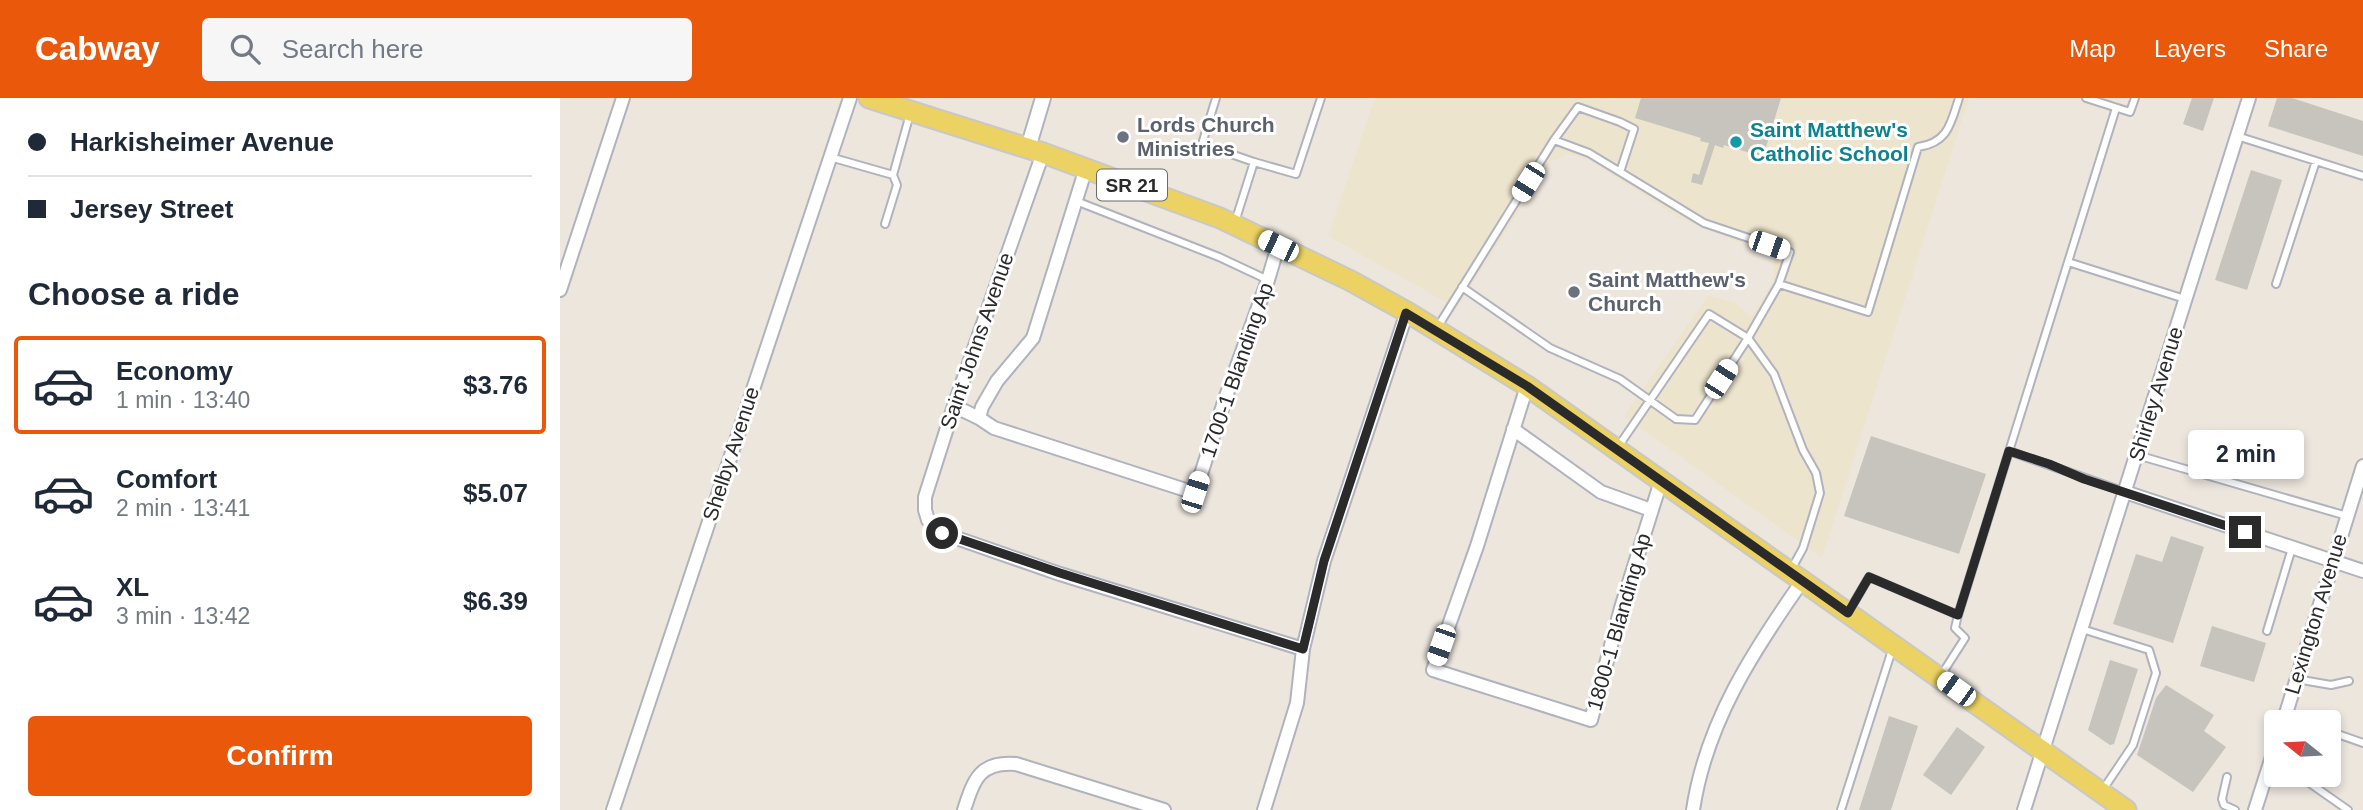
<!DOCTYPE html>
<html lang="en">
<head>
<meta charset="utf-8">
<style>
	:root { --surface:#fff; --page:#f6f6f7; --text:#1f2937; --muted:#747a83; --line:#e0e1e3; --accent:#ea580c }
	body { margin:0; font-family:Helvetica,sans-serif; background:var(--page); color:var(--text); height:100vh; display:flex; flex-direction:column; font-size:26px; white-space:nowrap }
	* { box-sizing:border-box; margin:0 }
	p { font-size:23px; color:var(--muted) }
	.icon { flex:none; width:38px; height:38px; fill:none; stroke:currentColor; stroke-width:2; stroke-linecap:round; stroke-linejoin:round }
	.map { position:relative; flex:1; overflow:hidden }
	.side { display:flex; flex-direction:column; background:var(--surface); width:560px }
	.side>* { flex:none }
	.top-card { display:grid; align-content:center; height:154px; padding:0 28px; background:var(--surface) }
	.needle { width:46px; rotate:288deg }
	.tools { position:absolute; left:1704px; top:612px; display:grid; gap:14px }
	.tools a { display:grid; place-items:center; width:77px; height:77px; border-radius:7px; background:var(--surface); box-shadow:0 4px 10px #0003; font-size:35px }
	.end { position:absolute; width:32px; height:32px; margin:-16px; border:9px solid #2a2a2a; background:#fff; box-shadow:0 0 0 4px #fff }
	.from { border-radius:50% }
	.bubble { position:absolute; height:49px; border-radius:7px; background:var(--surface); box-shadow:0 4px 10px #0003; font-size:23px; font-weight:700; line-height:49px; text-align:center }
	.car { position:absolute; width:21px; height:42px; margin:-21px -10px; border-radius:9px; box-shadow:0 0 5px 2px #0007; background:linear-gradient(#fff 24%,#345 0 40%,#fff 0 76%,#345 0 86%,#fff 0) }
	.top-card b { display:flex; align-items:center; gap:24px; height:66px; font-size:26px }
	.top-card b+b { border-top:2px solid var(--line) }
	.top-card i { width:18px; height:18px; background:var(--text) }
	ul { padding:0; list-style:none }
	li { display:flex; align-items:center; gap:21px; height:98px; margin:0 14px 10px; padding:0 14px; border:4px solid transparent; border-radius:7px }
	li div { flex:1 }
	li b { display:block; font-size:26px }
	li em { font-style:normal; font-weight:700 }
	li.on { border-color:var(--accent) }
	li>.icon { width:63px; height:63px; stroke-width:1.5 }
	h2 { padding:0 28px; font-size:32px; line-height:84px }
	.primary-button { display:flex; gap:14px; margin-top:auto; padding:14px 28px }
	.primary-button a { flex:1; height:80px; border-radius:7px; background:var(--accent); color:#fff; font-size:28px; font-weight:700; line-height:80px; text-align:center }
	header { display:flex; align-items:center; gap:42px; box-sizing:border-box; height:98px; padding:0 35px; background:var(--accent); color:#fff }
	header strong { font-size:33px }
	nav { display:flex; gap:38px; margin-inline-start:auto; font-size:24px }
	.search { width:490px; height:63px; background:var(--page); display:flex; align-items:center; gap:18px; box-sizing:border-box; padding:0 24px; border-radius:7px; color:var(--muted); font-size:26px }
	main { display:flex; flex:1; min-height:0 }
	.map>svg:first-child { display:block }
	.education { fill:#ede4cd }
	.building { fill:#c7c3bd }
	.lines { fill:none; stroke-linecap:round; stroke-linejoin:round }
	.service-casing { stroke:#b0b3be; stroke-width:10 }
	.minor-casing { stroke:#b0b3be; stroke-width:16 }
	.tertiary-casing { stroke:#b0b3be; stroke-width:18 }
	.primary-casing { stroke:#c8c8c8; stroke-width:23 }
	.service { stroke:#fff; stroke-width:6 }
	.minor { stroke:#fff; stroke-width:12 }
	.tertiary { stroke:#fff; stroke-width:14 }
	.primary { stroke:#ebd263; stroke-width:19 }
	.route { stroke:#2a2a2a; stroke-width:9 }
	.worship-dot { fill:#6b7280; stroke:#fff; stroke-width:2.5 }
	.culture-dot { fill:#0f9aa8; stroke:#fff; stroke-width:2.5 }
	.labels { text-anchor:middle; stroke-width:6; stroke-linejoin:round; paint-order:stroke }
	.shield { fill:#fff; stroke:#6a6a6a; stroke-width:2 }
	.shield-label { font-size:19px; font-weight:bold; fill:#2a2a2a }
	.worship-label { font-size:21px; font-weight:bold; fill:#5b616d; stroke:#fff; text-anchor:start }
	.culture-label { font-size:21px; font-weight:bold; fill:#0d838f; stroke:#fff; text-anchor:start }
	.street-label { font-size:21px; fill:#2a2a2a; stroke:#fff }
</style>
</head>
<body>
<header>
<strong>Cabway</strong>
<div class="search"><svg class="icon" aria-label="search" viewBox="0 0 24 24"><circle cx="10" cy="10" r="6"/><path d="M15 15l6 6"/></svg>Search here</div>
<nav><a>Map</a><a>Layers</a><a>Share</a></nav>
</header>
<main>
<section class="side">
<div class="top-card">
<b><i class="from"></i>Harkisheimer Avenue</b>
<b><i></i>Jersey Street</b>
</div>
<h2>Choose a ride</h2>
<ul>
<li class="on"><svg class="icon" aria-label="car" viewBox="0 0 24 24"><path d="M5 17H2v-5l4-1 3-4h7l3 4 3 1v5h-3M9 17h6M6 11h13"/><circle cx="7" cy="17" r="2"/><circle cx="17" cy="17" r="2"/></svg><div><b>Economy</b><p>1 min · 13:40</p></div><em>$3.76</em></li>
<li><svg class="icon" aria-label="car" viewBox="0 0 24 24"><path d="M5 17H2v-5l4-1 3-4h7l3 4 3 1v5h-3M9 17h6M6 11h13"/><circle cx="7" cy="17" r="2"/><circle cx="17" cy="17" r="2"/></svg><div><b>Comfort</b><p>2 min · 13:41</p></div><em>$5.07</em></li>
<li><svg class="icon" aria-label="car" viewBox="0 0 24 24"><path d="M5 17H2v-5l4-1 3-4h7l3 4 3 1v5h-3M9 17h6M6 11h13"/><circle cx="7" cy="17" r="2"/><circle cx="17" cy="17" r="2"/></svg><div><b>XL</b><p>3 min · 13:42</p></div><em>$6.39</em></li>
</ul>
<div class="primary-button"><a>Confirm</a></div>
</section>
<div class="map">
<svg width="1803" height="712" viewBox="0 0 1803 712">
	<rect width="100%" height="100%" fill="#ece6dd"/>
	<path class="education" d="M 815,0 L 1409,0 L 1262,460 L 1064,318 L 1148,198 L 1174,204 L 1191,219 L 1213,184 L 1214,159 L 1117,119 L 1030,62 L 1007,56 L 991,64 L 897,210 L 768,138 Z"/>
	<path class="building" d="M 1081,0 L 1221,0 L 1203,59 L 1164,47 L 1163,50 L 1155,47 L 1142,87 L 1131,84 L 1133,75 L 1139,77 L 1149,45 L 1140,43 L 1141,40 L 1075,20 Z
		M 1632,0 L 1654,0 L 1643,33 L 1623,26 Z
		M 1717,0 L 1732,0 L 1803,23 L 1803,58 L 1708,28 Z
		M 1691,72 L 1722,82 L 1687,192 L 1655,182 Z
		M 1311,338 L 1426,376 L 1399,456 L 1284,418 Z
		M 1611,438 L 1644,449 L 1613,545 L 1553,526 L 1576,456 L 1602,464 Z
		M 1652,528 L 1706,545 L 1694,584 L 1640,568 Z
		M 1550,562 L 1578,571 L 1554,646 L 1550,647 L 1528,632 Z
		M 1606,587 L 1654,617 L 1644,633 L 1666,649 L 1633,694 L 1577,657 L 1596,600 Z
		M 1329,618 L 1358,628 L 1331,712 L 1299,712 Z
		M 1397,629 L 1425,649 L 1391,697 L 1363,677 Z"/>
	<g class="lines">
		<g class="service-casing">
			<path id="service" d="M 656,0 L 642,46 L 694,64 L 675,124
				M 1526,0 L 1570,14 L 1575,0
				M 1556,10 L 1508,164 L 1625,201
				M 1677,38 L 1803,78
				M 994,42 L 1029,55 L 1144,125 L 1230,154 L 1219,186 L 1308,214 L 1358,49 C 1388,45 1391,25 1399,0
				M 270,59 L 333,77 L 350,16
				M 694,64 L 736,76 L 761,0
				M 516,103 L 659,159 L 708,182
				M 325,126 L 337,87 L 333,77
				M 1716,186 L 1756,63
				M 902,189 L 990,250 L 1060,281 L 1116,321 L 1135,322 L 1188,240 L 1214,276 L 1243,352 L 1256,375 L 1260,395 L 1243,450 L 1231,472
				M 877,230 L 994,42 L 1018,9 L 1060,24 L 1074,31 L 1060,74
				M 1058,349 L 1149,216 L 1188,240 L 1219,186
				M 1449,353 L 1565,394
				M 1577,357 L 1787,418
				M 1289,513 L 1309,479 L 1398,517 L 1395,530 L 1405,540 L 1380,579
				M 1398,517 L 1508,164
				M 1522,531 L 1589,552 L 1596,575 L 1573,647 L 1542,693
				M 1707,533 L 1732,450
				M 1736,581 L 1771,587 L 1789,583
				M 1725,618 L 1746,625
				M 1769,633 L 1803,645
				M 1738,677 L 1788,712
				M 1667,679 L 1662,701 L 1664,707 L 1675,712
				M 1281,712 L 1332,552"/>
		</g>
		<g class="minor-casing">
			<path id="minor" d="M 483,55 L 394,308 L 365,399 L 365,412 L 368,422 L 382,435 L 500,476 L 743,551
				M 0,192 L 63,0
				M 967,288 L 917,448 L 873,572 L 1031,622 L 1061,510 L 1101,383
				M 394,308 L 419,320 L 434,330 L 635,395 L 665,301 L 708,182 L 718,148
				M 419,320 L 422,309 L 437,283 L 473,240 L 526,70
				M 953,331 L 1041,394 L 1091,412
				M 1565,394 L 1803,473
				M 1723,625 L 1803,368
				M 53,712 L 290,0
				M 404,712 C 414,681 420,663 456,666 L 604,712
				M 704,712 L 737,605 L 743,551 L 764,463 L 847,214
				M 1133,712 C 1146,625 1193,553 1243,482
				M 1464,712 L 1689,0
				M 1695,712 L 1717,643"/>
		</g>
		<g class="tertiary-casing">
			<path id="tertiary" d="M 468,50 L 483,0"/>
		</g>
		<g class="primary-casing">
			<path id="primary" d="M 309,0 L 483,55 L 660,120 L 791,183 L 847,214 L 967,288 L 1566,712"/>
		</g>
		<use href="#service" class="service"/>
		<use href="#minor" class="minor"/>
		<use href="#tertiary" class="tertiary"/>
		<use href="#primary" class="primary"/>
	</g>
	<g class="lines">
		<path class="route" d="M 382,435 L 500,475 L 743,551 L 764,463 L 846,215 L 967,288 L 1288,515 L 1309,479 L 1398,517 L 1449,353 L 1489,366 L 1524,381 L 1685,434"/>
	</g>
	<g class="worship-dot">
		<circle cx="563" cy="39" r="7"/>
		<circle cx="1014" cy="194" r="7"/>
	</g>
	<circle class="culture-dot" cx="1176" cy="44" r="7"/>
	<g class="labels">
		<rect class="shield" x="537" y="71.5" width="70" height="31" rx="5"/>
		<g class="shield-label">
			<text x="572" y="94">SR 21</text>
		</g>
		<g class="worship-label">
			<text x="577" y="34">Lords Church<tspan x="577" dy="24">Ministries</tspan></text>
			<text x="1028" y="189">Saint Matthew's<tspan x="1028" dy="24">Church</tspan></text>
		</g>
		<g class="culture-label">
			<text x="1190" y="39">Saint Matthew's<tspan x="1190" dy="24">Catholic School</tspan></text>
		</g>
		<g class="street-label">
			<text transform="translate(417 243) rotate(-71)" y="7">Saint Johns Avenue</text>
			<text transform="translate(677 272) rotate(-71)" y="7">1700-1 Blanding Ap</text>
			<text transform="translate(1596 296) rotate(-73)" y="7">Shirley Avenue</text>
			<text transform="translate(171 356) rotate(-72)" y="7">Shelby Avenue</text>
			<text transform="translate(1756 516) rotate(-73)" y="7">Lexington Avenue</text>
			<text transform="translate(1059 524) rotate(-74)" y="7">1800-1 Blanding Ap</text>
		</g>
	</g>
</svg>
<div class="tools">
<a><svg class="needle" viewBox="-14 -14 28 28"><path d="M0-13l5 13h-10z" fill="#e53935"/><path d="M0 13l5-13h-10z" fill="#747a83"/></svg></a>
</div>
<i class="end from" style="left:382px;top:435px"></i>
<i class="end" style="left:1685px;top:434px"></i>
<div class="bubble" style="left:1628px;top:332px;width:116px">2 min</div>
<i class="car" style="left:968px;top:84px;rotate:212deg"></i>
<i class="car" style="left:1209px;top:147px;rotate:109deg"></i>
<i class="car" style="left:718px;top:148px;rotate:296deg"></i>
<i class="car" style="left:1161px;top:281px;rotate:33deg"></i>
<i class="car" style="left:635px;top:394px;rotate:18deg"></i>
<i class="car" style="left:881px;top:547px;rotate:199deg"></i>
<i class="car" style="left:1396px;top:591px;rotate:306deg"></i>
</div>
</main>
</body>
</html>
